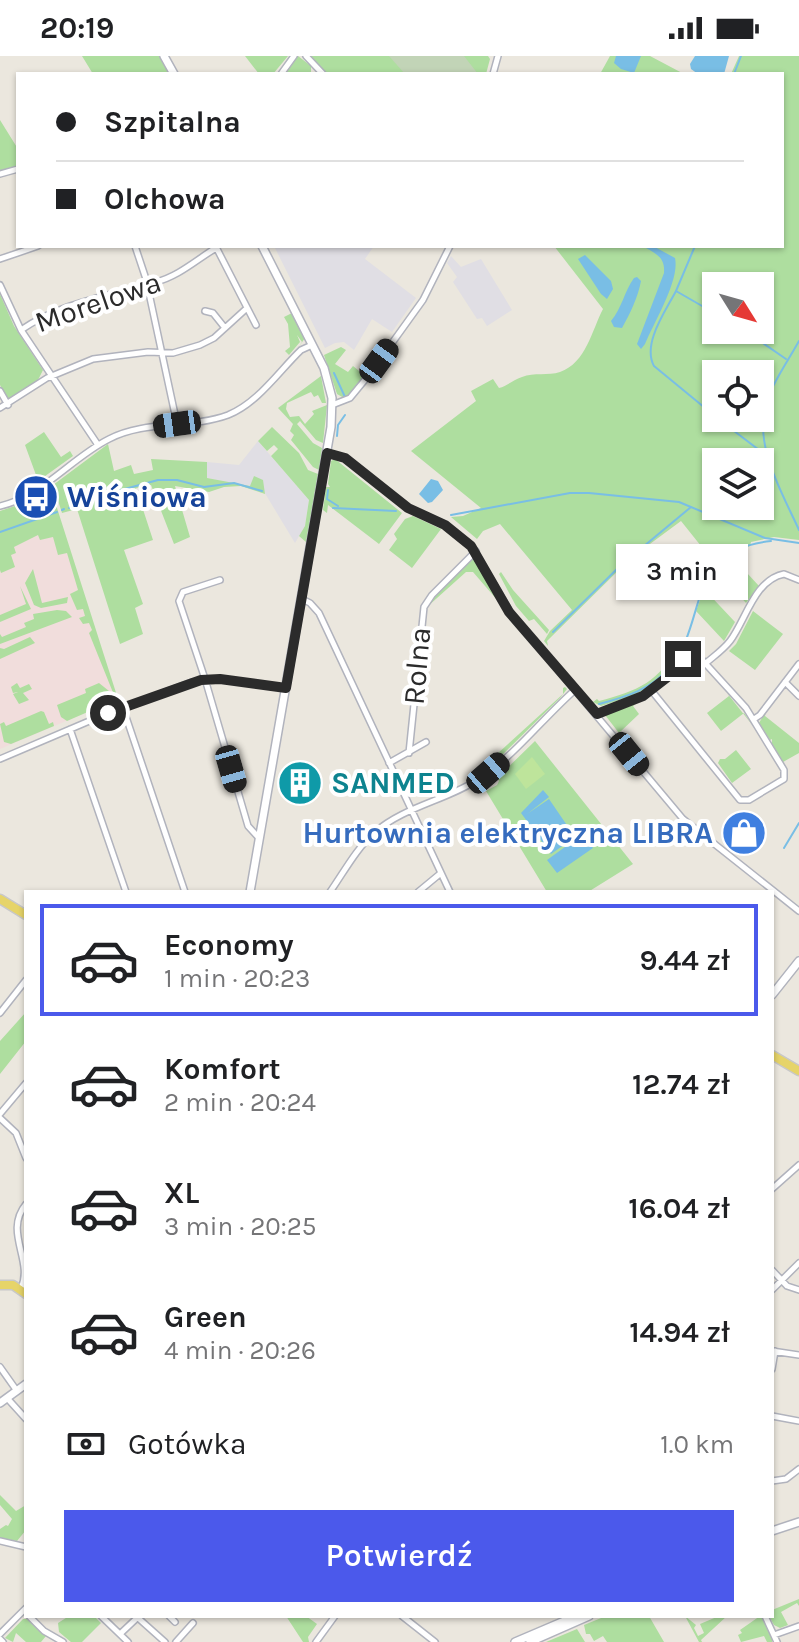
<!DOCTYPE html>
<html lang="pl">
<head>
<meta charset="utf-8">
<style>
	:root { --surface:#fff; --page:#f6f6f6; --text:#202124; --muted:#757577; --line:#e0e0e0; --accent:#4b59eb }
	body { margin:0; font-family:Karla,sans-serif; background:var(--page); color:var(--text); height:100vh; display:flex; flex-direction:column; font-size:30px; white-space:nowrap }
	* { box-sizing:border-box; margin:0 }
	p { font-size:26px; color:var(--muted) }
	.icon { flex:none; width:44px; height:44px; fill:none; stroke:currentColor; stroke-width:2; stroke-linecap:round; stroke-linejoin:round }
	.map { position:relative; flex:1; overflow:hidden }
	.side { position:absolute; left:24px; top:834px; width:750px; height:728px; display:flex; flex-direction:column; background:var(--surface); border-radius:0px; box-shadow:0 2px 6px #0004 }
	.side>* { flex:none }
	.top-card { position:absolute; left:16px; top:16px; width:768px; height:176px; border-radius:0px; box-shadow:0 2px 6px #0004; display:grid; align-content:center; height:176px; padding:0 40px; background:var(--surface) }
	.needle { width:52px; rotate:127deg }
	.fabs { position:absolute; left:702px; top:216px; display:grid; gap:16px }
	.fabs a { display:grid; place-items:center; width:72px; height:72px; border-radius:0px; background:var(--surface); box-shadow:0 2px 6px #0004; font-size:40px }
	.end { position:absolute; width:36px; height:36px; margin:-18px; border:10px solid #2b2b2b; background:#fff; box-shadow:0 0 0 4px #fff }
	.from { border-radius:50% }
	.bubble { position:absolute; height:56px; border-radius:0px; background:var(--surface); box-shadow:0 2px 6px #0004; font-size:26px; font-weight:600; line-height:56px; text-align:center }
	.car { position:absolute; width:24px; height:48px; margin:-24px -12px; border-radius:10px; box-shadow:0 0 6px 2px #0007; background:linear-gradient(#222 24%,#8ab4d8 0 40%,#222 0 76%,#8ab4d8 0 86%,#222 0) }
	.top-card b { display:flex; align-items:center; gap:28px; height:76px; font-size:30px }
	.top-card b+b { border-top:2px solid var(--line) }
	.top-card i { width:20px; height:20px; background:var(--text) }
	ul { padding:14px 0 0; list-style:none }
	li { display:flex; align-items:center; gap:24px; height:112px; margin:0 16px 12px; padding:0 24px; border:4px solid transparent; border-radius:0px }
	li div { flex:1 }
	li b { display:block; font-size:30px }
	li em { font-style:normal; font-weight:600 }
	li.on { border-color:var(--accent) }
	li>.icon { width:72px; height:72px; stroke-width:1.5 }
	.pay { display:flex; align-items:center; gap:20px; height:88px; padding:0 40px; font-size:30px }
	.pay p { margin-inline-start:auto }
	.primary-button { display:flex; gap:16px; margin-top:auto; padding:16px 40px }
	.primary-button a { flex:1; height:92px; border-radius:0px; background:var(--accent); color:#fff; font-size:32px; font-weight:600; line-height:92px; text-align:center }
	.status { display:flex; justify-content:space-between; align-items:center; height:56px; padding:0 40px; background:var(--surface); direction:ltr }
	.status svg { height:22px; fill:currentColor }
	.map>svg:first-child { display:block }
	.industrial { fill:#e0dee4 }
	.medical { fill:#f1dddc }
	.green { fill:#aede9f; fill-rule:evenodd }
	.cemetery { fill:#c2d4b7 }
	.pitch { fill:#bee49b }
	.water { fill:#79bee5 }
	.lines { fill:none; stroke-linecap:round; stroke-linejoin:round }
	.stream { stroke:#79bee5; stroke-width:2 }
	.street-casing { stroke:#b1b3bd; stroke-width:8 }
	.secondary-casing { stroke:#b1b3bd; stroke-width:10 }
	.primary-casing { stroke:#c8c8c8; stroke-width:11 }
	.street { stroke:#fff; stroke-width:5 }
	.secondary { stroke:#fff; stroke-width:7 }
	.primary { stroke:#e6d469; stroke-width:8 }
	.route { stroke:#2b2b2b; stroke-width:10 }
	.labels { text-anchor:middle; stroke-width:8; stroke-linejoin:round; paint-order:stroke }
	.street-label { font-size:30px; fill:#2b2b2b; stroke:#fff }
	.transit-label { font-size:30px; font-weight:bold; fill:#164399; stroke:#fff; text-anchor:start }
	.culture-label { font-size:30px; font-weight:bold; fill:#0d838f; stroke:#fff; text-anchor:start }
	.shop-label { font-size:30px; font-weight:bold; fill:#366cbe; stroke:#fff; text-anchor:end }
</style>
</head>
<body>
<div class="status"><b>20:19</b><svg viewBox="0 0 49 12"><path d="M0 12V9h3v3zM5 12V6h3v6zM10 12V3h3v9zM15 12V0h3v12zM26 1h20v11H26zM47 4h2v5h-2z"/></svg></div>
<div class="map">
<svg width="799" height="1586" viewBox="0 0 799 1586">
	<rect width="100%" height="100%" fill="#ebe7de"/>
	<path class="industrial" d="M 274,190 L 374,190 L 365,203 L 416,242 L 392,276 L 372,263 L 354,294 L 344,286 L 335,287 L 325,292 Z
		M 451,200 L 461,211 L 481,203 L 512,254 L 487,270 L 482,262 L 477,263 L 453,226 L 457,221 L 447,207 Z
		M 258,385 L 309,444 L 305,470 L 295,487 L 263,434 L 207,422 L 207,406 L 239,409 Z"/>
	<path class="medical" d="M 58,458 L 118,643 L 0,693 L 0,478 Z"/>
	<path class="green" d="M 82,0 L 161,0 L 170,18 L 93,18 Z
		M 245,0 L 288,0 L 273,18 L 259,18 Z
		M 298,0 L 311,10 L 311,18 L 285,18 Z
		M 310,0 L 488,0 L 490,3 L 486,18 L 326,18 Z
		M 610,0 L 650,0 L 684,18 L 600,18 Z
		M 739,0 L 799,0 L 799,484 L 774,481 L 751,486 L 750,490 L 718,503 L 709,500 L 681,465 L 631,502 L 547,585 L 548,590 L 544,585 L 550,575 L 572,554 L 500,468 L 483,475 L 477,483 L 451,461 L 463,460 L 481,452 L 411,395 L 476,345 L 471,335 L 493,323 L 499,332 C 507,330 513,324 522,321 C 534,316 548,320 560,316 C 586,307 592,274 603,253 L 554,190 L 782,190 L 782,18 L 731,18 ZM 716,230 L 760,230 L 760,274 L 716,274 ZM 716,318 L 760,318 L 760,362 L 716,362 ZM 716,406 L 760,406 L 760,450 L 716,450 Z
		M 0,64 L 18,93 L 18,111 L 0,117 Z
		M 0,238 L 14,270 L 43,314 L 38,324 L 12,343 L 7,342 L 0,329 Z
		M 292,257 L 305,282 L 296,295 L 302,286 L 297,279 L 300,286 L 289,299 L 285,295 L 290,291 L 288,268 L 284,261 Z
		M 341,291 L 346,294 L 335,308 L 348,316 L 353,310 L 364,319 L 351,337 L 344,342 L 337,338 L 324,299 Z
		M 321,320 L 326,347 L 322,347 L 318,339 L 314,341 L 311,336 L 287,347 L 286,353 L 290,361 L 299,360 L 305,368 L 314,358 L 312,355 L 327,349 L 323,387 L 316,384 L 300,365 L 297,368 L 313,387 L 322,392 L 319,414 L 313,411 L 291,384 L 294,379 L 290,375 L 293,368 L 278,352 Z
		M 272,371 L 299,397 L 308,414 L 318,418 L 306,486 L 299,480 L 305,470 L 309,444 L 271,400 L 278,393 L 274,389 L 267,395 L 258,385 Z
		M 44,376 L 61,401 L 70,395 L 73,400 L 34,428 L 30,423 L 36,419 L 25,389 Z
		M 108,388 L 114,415 L 131,409 L 134,418 L 153,414 L 151,403 L 207,406 L 207,422 L 250,430 L 254,420 L 263,424 L 265,438 L 241,430 L 224,431 L 209,436 L 175,430 L 190,481 L 174,488 L 151,429 L 136,432 L 153,484 L 124,494 L 143,548 L 135,552 L 143,578 L 120,588 L 77,453 L 62,457 L 53,429 Z
		M 335,403 L 402,457 L 379,488 L 328,449 L 327,457 L 323,454 L 326,431 L 330,431 L 328,428 L 331,405 Z
		M 50,430 L 118,643 L 116,644 L 89,577 L 92,574 L 89,567 L 83,568 L 79,562 L 85,560 L 83,553 L 77,554 L 70,538 L 78,534 L 67,497 L 58,499 L 53,481 L 40,484 L 38,479 L 14,491 L 16,497 L 11,499 L 15,511 L 1,517 L 0,514 L 0,455 L 24,447 Z
		M 413,460 L 441,473 L 412,512 L 389,494 L 397,483 L 394,478 L 405,463 Z
		M 472,501 L 474,501 L 498,545 L 473,516 L 466,516 L 427,551 L 431,544 Z
		M 725,504 L 729,509 L 735,504 L 759,530 L 746,547 L 715,513 Z
		M 33,513 L 42,547 L 68,541 L 67,547 L 41,552 L 34,549 L 25,527 Z
		M 501,516 L 513,534 L 549,574 L 547,578 L 534,563 L 529,565 L 516,550 L 499,518 Z
		M 20,530 L 31,553 L 0,566 L 0,559 L 26,548 Z
		M 704,533 L 735,566 L 724,585 L 696,555 Z
		M 57,554 L 66,555 L 72,561 L 0,588 L 0,578 L 2,581 L 26,571 L 24,567 L 34,563 L 33,558 Z
		M 753,555 L 783,578 L 755,614 L 729,595 L 736,588 Z
		M 30,581 L 35,587 L 0,603 L 0,592 L 4,593 Z
		M 678,589 L 686,591 L 686,594 C 663,629 638,639 601,650 L 593,646 L 597,643 L 599,645 C 637,635 660,626 678,589 Z
		M 17,627 L 20,632 L 29,628 L 32,633 L 23,637 L 29,644 L 19,648 L 13,638 L 18,636 L 13,637 L 11,631 Z
		M 99,627 L 109,635 L 113,645 L 67,665 L 61,661 L 57,649 L 86,637 L 85,633 Z
		M 565,631 L 567,633 L 560,642 L 496,705 L 477,720 L 475,718 L 563,638 L 563,632 Z
		M 727,637 L 753,670 L 744,657 L 721,675 L 707,657 L 729,640 Z
		M 636,648 L 633,650 L 639,658 L 619,677 L 605,659 Z
		M 41,655 L 44,656 L 49,668 L 53,666 L 54,670 L 11,688 L 4,686 L 0,668 L 4,666 L 6,670 Z
		M 766,655 L 765,660 L 799,687 L 799,697 L 783,706 L 772,688 L 772,683 L 770,684 L 759,667 Z
		M 535,685 L 633,808 L 588,836 L 547,836 L 486,735 L 497,729 L 499,725 L 497,722 Z
		M 736,694 L 751,713 L 732,727 L 718,707 L 720,703 L 725,703 Z
		M 26,956 L 26,985 L 0,1018 L 0,985 Z
		M 0,1439 L 16,1455 L 26,1449 L 26,1474 L 17,1485 L 0,1482 L 0,1473 L 6,1469 L 8,1470 L 12,1463 L 0,1449 Z
		M 799,1543 L 799,1550 L 797,1547 L 781,1556 L 788,1569 L 780,1572 L 774,1569 L 769,1560 L 772,1560 L 772,1554 Z
		M 69,1560 L 94,1560 L 101,1567 L 82,1586 L 71,1586 L 59,1576 L 58,1567 Z
		M 286,1560 L 306,1560 L 317,1568 L 308,1581 L 309,1586 L 303,1586 Z
		M 606,1560 L 649,1560 L 664,1586 L 607,1586 L 603,1580 L 594,1585 L 590,1578 L 586,1578 L 584,1569 Z
		M 685,1560 L 696,1569 L 694,1572 L 698,1580 L 704,1577 L 700,1568 L 719,1560 L 727,1560 L 701,1584 L 702,1586 L 699,1586 Z
		M 760,1560 L 762,1560 L 773,1582 L 772,1586 L 767,1586 L 764,1580 L 741,1586 L 738,1579 L 742,1577 L 740,1574 Z
		M 23,1563 L 28,1563 L 46,1580 L 41,1586 L 26,1586 L 16,1577 L 13,1586 L 5,1582 Z
		M 577,1573 L 585,1586 L 546,1586 Z"/>
	<path class="cemetery" d="M 389,0 L 464,0 L 478,18 L 405,18 Z"/>
	<path class="pitch" d="M 532,701 L 545,718 L 526,733 L 515,718 Z"/>
	<path class="water" d="M 616,0 L 641,0 L 634,17 L 621,13 L 614,7 Z
		M 695,0 L 729,0 L 724,18 L 698,18 L 691,13 L 690,8 Z
		M 646,190 L 653,190 L 675,202 C 680,224 654,266 645,288 L 641,293 L 637,288 L 664,217 C 665,202 658,199 646,192 Z
		M 585,199 L 611,225 L 613,233 L 607,243 L 601,238 L 578,203 Z
		M 637,221 L 641,225 C 638,241 630,258 622,272 L 614,271 L 611,265 C 622,252 624,236 634,222 Z
		M 431,423 L 438,425 L 443,434 L 432,446 L 428,447 L 419,438 Z
		M 543,734 L 549,741 L 527,758 L 549,743 L 575,781 L 551,798 L 521,757 Z
		M 583,778 L 593,792 L 557,817 L 547,804 Z"/>
	<g class="lines">
		<path class="stream" d="M 734,18 L 741,0
			M 695,190 L 676,235 L 716,258
			M 676,235 C 665,256 642,288 654,310 L 716,361
			M 744,274 L 786,303
			M 799,285 C 789,303 776,322 768,341 C 751,386 781,434 799,474
			M 334,317 L 345,341
			M 717,362 L 767,400
			M 337,380 L 338,369 L 345,359
			M 328,434 L 327,443 L 338,450
			M 69,452 L 110,437 L 158,424 L 177,424 L 204,431 L 234,427 L 262,435
			M 333,452 L 396,455
			M 62,454 L 64,453
			M 451,459 L 570,437 L 589,437 L 679,446 L 765,482 L 799,487
			M 0,476 L 57,456
			M 553,576 L 620,510 L 691,451
			M 599,648 C 626,641 652,633 670,611 C 709,565 683,494 771,485
			M 784,792 L 799,767"/>
		<g class="street-casing">
			<path id="street" d="M 306,0 L 323,18
				M 281,18 L 294,0
				M 493,18 L 498,0
				M 0,118 L 18,113
				M 135,190 L 146,223 L 177,368
				M 216,191 L 256,269
				M 0,203 L 38,190
				M 0,229 L 21,274 L 98,389
				M 205,255 L 213,257 L 225,272
				M 21,274 C 61,246 111,240 156,226 C 179,220 196,204 216,192
				M 0,335 L 8,349
				M 332,349 L 350,342 L 369,319 L 423,244 L 450,190
				M 0,352 L 47,322 L 93,303 L 148,296 L 173,297 L 200,289 L 214,282 L 247,252
				M 327,397 L 347,403 L 408,452 L 445,469 L 471,490 L 512,559 L 683,763 L 799,855
				M 0,450 C 42,441 71,402 109,383 C 145,364 190,373 228,359 C 258,347 279,315 301,294 L 312,289
				M 220,524 L 183,536 L 179,545 L 205,623 L 248,770 L 259,782
				M 302,543 L 310,547 L 319,557 L 450,836
				M 706,607 C 714,600 723,594 730,585 C 746,564 754,524 784,518 L 799,524
				M 785,626 L 799,640
				M 123,652 L 185,836
				M 597,658 L 643,640 L 674,616 L 688,596 L 694,595 L 746,652 L 784,714 L 784,723 L 749,744 L 740,744 L 651,634
				M 754,663 L 760,659 L 799,608
				M 70,673 L 126,836
				M 409,697 L 424,551 L 432,539 L 476,495
				M 0,703 L 94,663 L 192,626 L 220,623 L 285,632
				M 389,707 L 426,686
				M 330,836 C 344,816 356,793 374,777 C 404,750 449,744 482,721 C 517,697 544,661 576,633
				M 418,836 L 441,817
				M 0,957 L 26,924
				M 0,1058 L 26,1027
				M 0,1062 L 16,1077 L 26,1102
				M 772,1133 L 799,1109
				M 772,1214 L 787,1230 L 799,1234
				M 21,1232 C 34,1205 3,1176 26,1148
				M 772,1234 L 799,1207
				M 772,1295 L 799,1299
				M 0,1311 L 17,1335
				M 772,1313 L 775,1295
				M 7,1342 L 26,1363
				M 772,1360 L 799,1365
				M 772,1425 L 786,1423 L 799,1413
				M 0,1485 L 26,1491
				M 29,1560 L 44,1575 L 63,1586
				M 101,1560 L 128,1586
				M 169,1560 L 175,1566
				M 402,1560 L 435,1586
				M 765,1560 L 777,1586
				M 137,1561 L 165,1586
				M 0,1578 L 26,1552
				M 120,1578 L 138,1561
				M 774,1579 L 799,1570
				M 0,1583 L 3,1586
				M 176,1586 L 193,1567
				M 316,1586 L 335,1560"/>
		</g>
		<g class="secondary-casing">
			<path id="secondary" d="M 164,0 L 174,18
				M 250,836 L 331,371 L 332,342 L 324,312 L 262,190
				M 772,939 L 799,905
				M 0,1347 L 26,1328
				M 772,1475 L 799,1466
				M 515,1586 L 576,1560
				M 530,1586 L 589,1560"/>
		</g>
		<g class="primary-casing">
			<path id="primary" d="M 0,843 L 26,859
				M 772,999 L 799,1015
				M 0,1229 L 13,1229 L 26,1238"/>
		</g>
		<use href="#street" class="street"/>
		<use href="#secondary" class="secondary"/>
		<use href="#primary" class="primary"/>
	</g>
	<g class="lines">
		<path class="route" d="M 108,657 L 201,624 L 220,623 L 286,632 L 327,397 L 345,402 L 408,452 L 445,469 L 471,490 L 509,556 L 597,658 L 643,640 L 674,616 L 683,603"/>
	</g>
	<defs>
		<g id="bus-disc" transform="scale(2.3)"><circle r="9.5" fill="#1a4fb4" stroke="#fff"/><path d="M-5-6H5V4H4V6H2V4H-2V6H-4V4H-5ZM-3.5-4V0h7V-4ZM-3.5 1.2v1.5H-2V1.2ZM2 1.2v1.5H3.5V1.2Z" fill="#fff"/></g>
		<g id="building-disc" transform="scale(2.3)"><circle r="9.5" fill="#0f9aa8" stroke="#fff"/><path d="M-4-6H4V6H1V3H-1V6H-4ZM-2.5-4.3h1.7v1.8h-1.7ZM.8-4.3h1.7v1.8H.8ZM-2.5-1h1.7V.8h-1.7ZM.8-1h1.7V.8H.8Z" fill="#fff"/></g>
		<g id="shop-disc" transform="scale(2.3)"><circle r="9.5" fill="#3f7fe0" stroke="#fff"/><path d="M-5-2.5h2.3a2.7 3.5 0 0 1 5.4 0H5L5.5 6h-11ZM-1.5-2.5h3a1.5 2.3 0 0 0-3 0Z" fill="#fff"/></g>
	</defs>
	<g fill-rule="evenodd">
		<use href="#bus-disc" x="36" y="441"/>
		<use href="#building-disc" x="300" y="727"/>
		<use href="#shop-disc" x="744" y="777"/>
	</g>
	<g class="labels">
		<g class="street-label">
			<text transform="translate(98 246) rotate(-19)" y="10">Morelowa</text>
			<text transform="translate(417 610) rotate(-85)" y="10">Rolna</text>
		</g>
		<g class="transit-label">
			<text x="67" y="451">Wiśniowa</text>
		</g>
		<g class="culture-label">
			<text x="331" y="737">SANMED</text>
		</g>
		<g class="shop-label">
			<text x="713" y="787">Hurtownia elektryczna LIBRA</text>
		</g>
	</g>
</svg>
<div class="fabs">
<a><svg class="needle" viewBox="-14 -14 28 28"><path d="M0-13l5 13h-10z" fill="#e53935"/><path d="M0 13l5-13h-10z" fill="#757577"/></svg></a>
<a><svg class="icon" aria-label="locate" viewBox="0 0 24 24"><circle cx="12" cy="12" r="6"/><path d="M12 2v4M12 18v4M2 12h4M18 12h4"/></svg></a>
<a><svg class="icon" aria-label="layers" viewBox="0 0 24 24"><path d="M12 4l9 5-9 5-9-5zM3 14l9 5 9-5"/></svg></a>
</div>
<i class="end from" style="left:108px;top:657px"></i>
<i class="end" style="left:683px;top:603px"></i>
<div class="bubble" style="left:616px;top:488px;width:132px">3 min</div>
<i class="car" style="left:379px;top:305px;rotate:36deg"></i>
<i class="car" style="left:177px;top:368px;rotate:262deg"></i>
<i class="car" style="left:629px;top:698px;rotate:141deg"></i>
<i class="car" style="left:231px;top:713px;rotate:164deg"></i>
<i class="car" style="left:488px;top:717px;rotate:49deg"></i>
<div class="top-card">
<b><i class="from"></i>Szpitalna</b>
<b><i></i>Olchowa</b>
</div>
<section class="side">
<ul>
<li class="on"><svg class="icon" aria-label="car" viewBox="0 0 24 24"><path d="M5 17H2v-5l4-1 3-4h7l3 4 3 1v5h-3M9 17h6M6 11h13"/><circle cx="7" cy="17" r="2"/><circle cx="17" cy="17" r="2"/></svg><div><b>Economy</b><p>1 min · 20:23</p></div><em>9.44 zł</em></li>
<li><svg class="icon" aria-label="car" viewBox="0 0 24 24"><path d="M5 17H2v-5l4-1 3-4h7l3 4 3 1v5h-3M9 17h6M6 11h13"/><circle cx="7" cy="17" r="2"/><circle cx="17" cy="17" r="2"/></svg><div><b>Komfort</b><p>2 min · 20:24</p></div><em>12.74 zł</em></li>
<li><svg class="icon" aria-label="car" viewBox="0 0 24 24"><path d="M5 17H2v-5l4-1 3-4h7l3 4 3 1v5h-3M9 17h6M6 11h13"/><circle cx="7" cy="17" r="2"/><circle cx="17" cy="17" r="2"/></svg><div><b>XL</b><p>3 min · 20:25</p></div><em>16.04 zł</em></li>
<li><svg class="icon" aria-label="car" viewBox="0 0 24 24"><path d="M5 17H2v-5l4-1 3-4h7l3 4 3 1v5h-3M9 17h6M6 11h13"/><circle cx="7" cy="17" r="2"/><circle cx="17" cy="17" r="2"/></svg><div><b>Green</b><p>4 min · 20:26</p></div><em>14.94 zł</em></li>
</ul>
<div class="pay"><svg class="icon" aria-label="cash" viewBox="0 0 24 24"><path d="M3 7h18v10H3z"/><circle cx="12" cy="12" r="2"/></svg>Gotówka<p>1.0 km</p></div>
<div class="primary-button"><a>Potwierdź</a></div>
</section>
</div>
</body>
</html>
